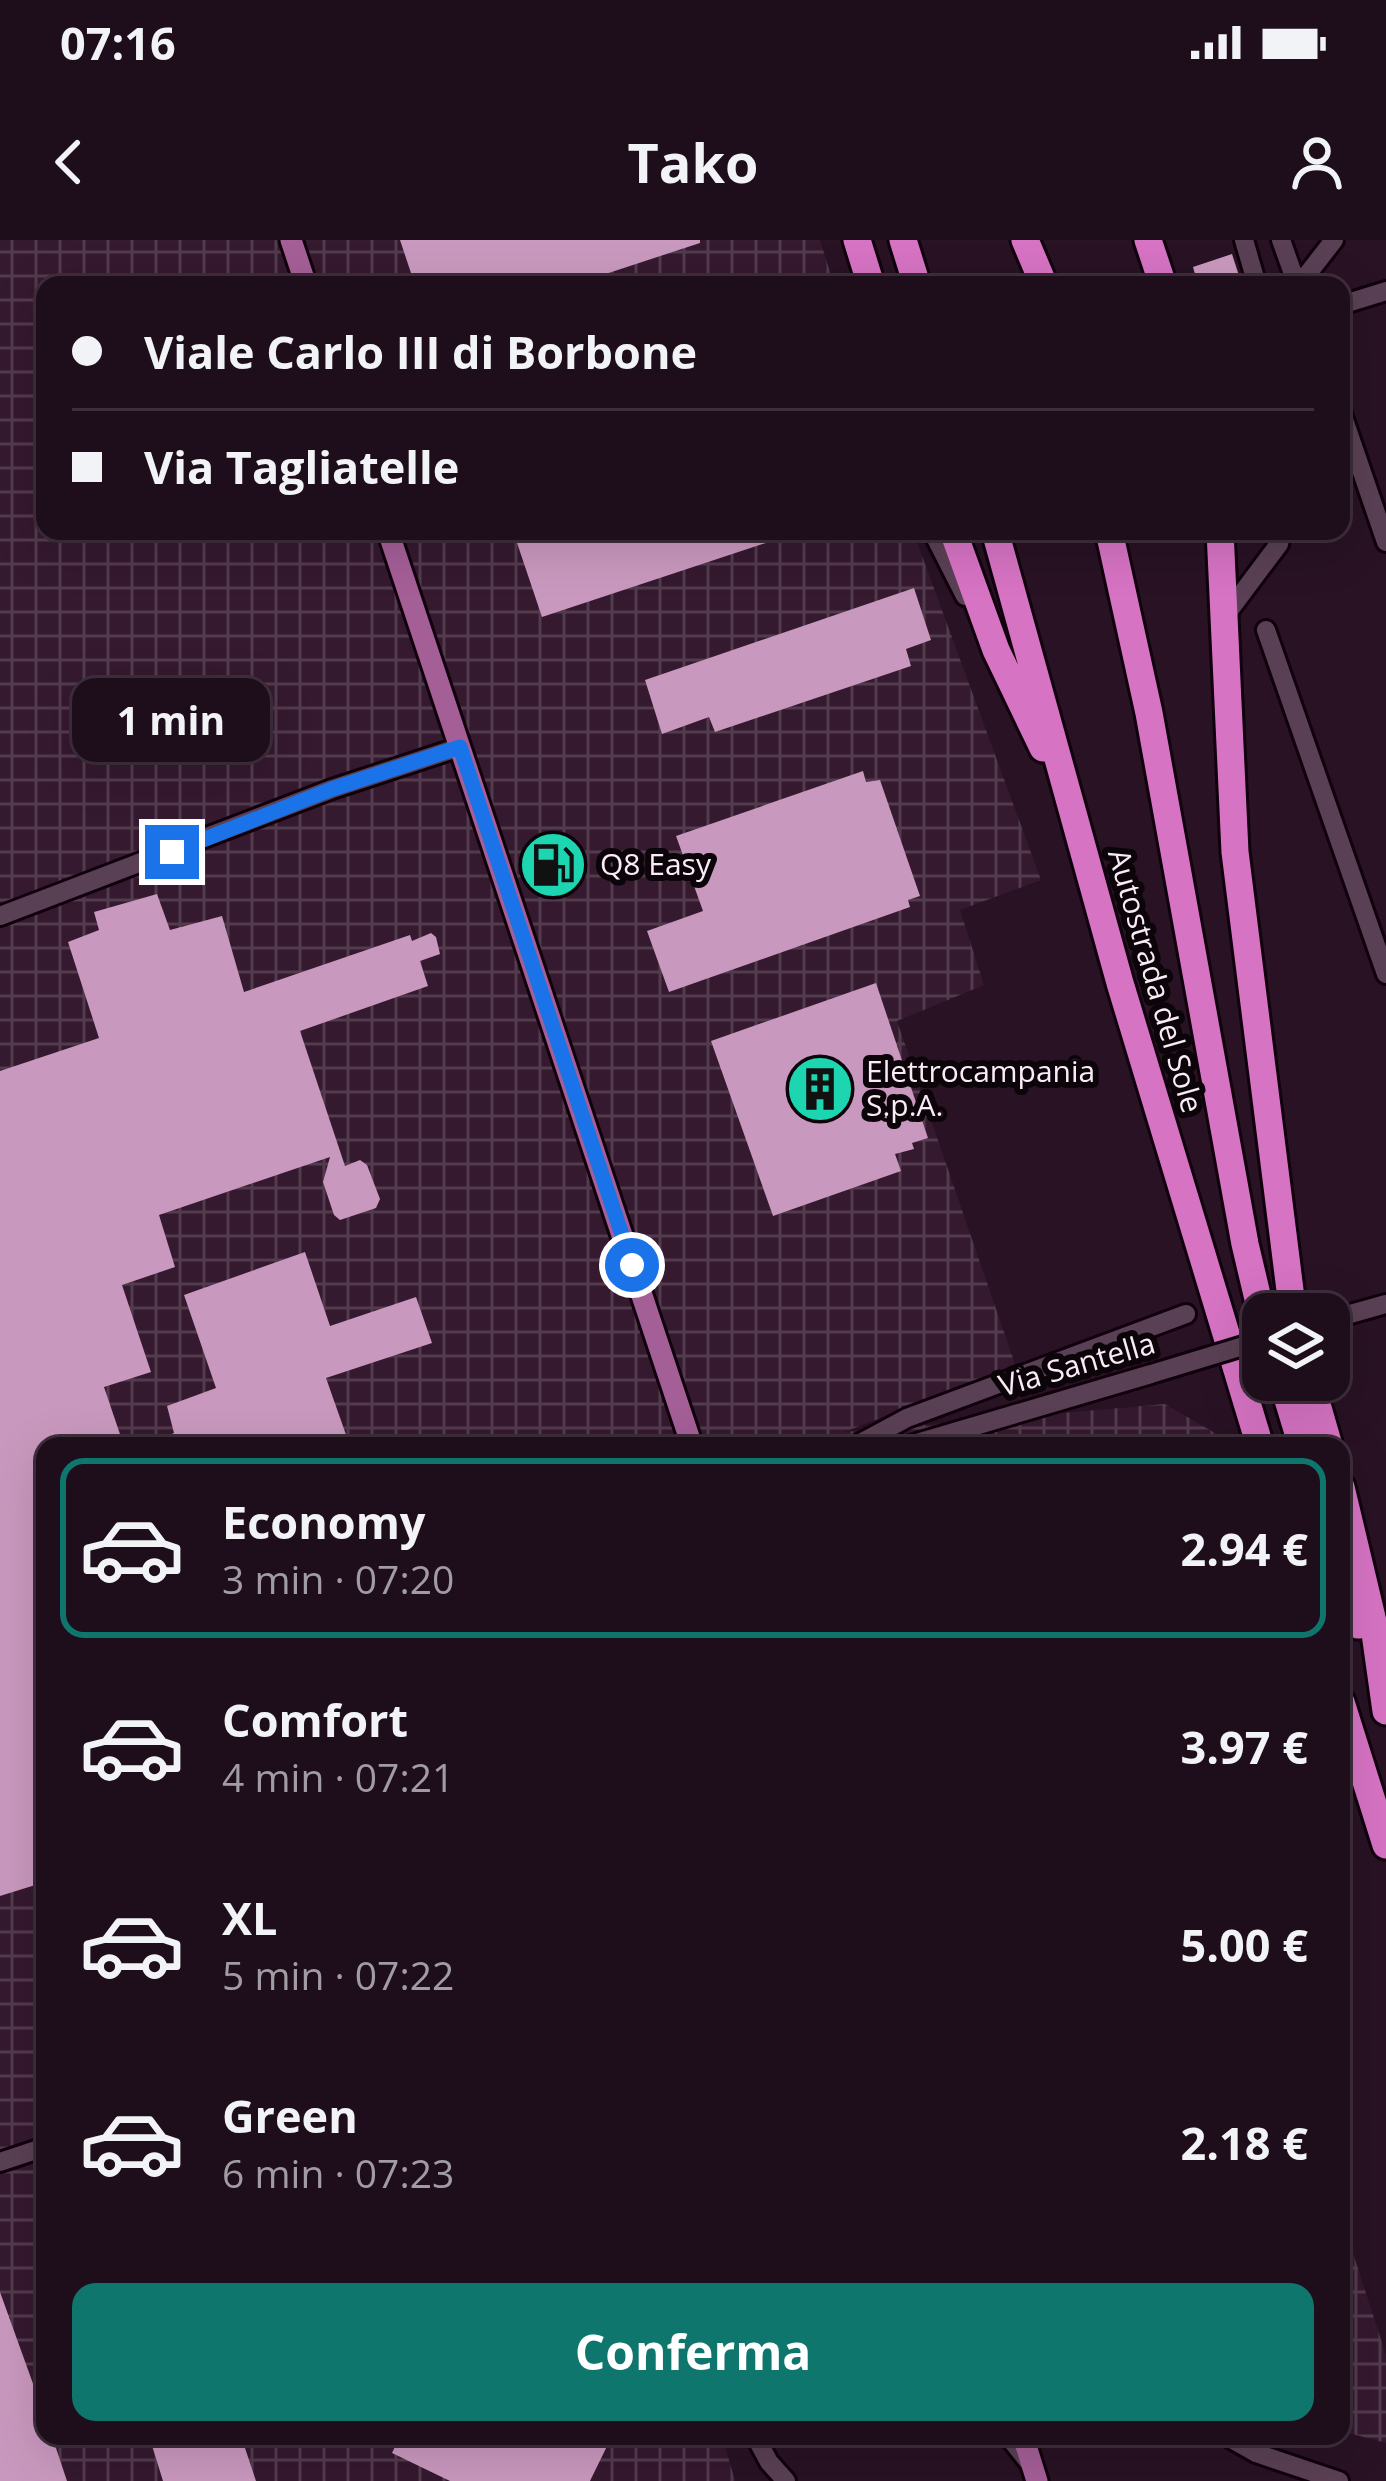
<!DOCTYPE html>
<html lang="it">
<head>
<meta charset="utf-8">
<style>
	:root { --surface:#1e0e1b; --page:#261724; --text:#f1f3f6; --muted:#a19ca3; --line:#3c2e3a; --accent:#0f766e }
	body { margin:0; font-family:"Open Sans",sans-serif; background:var(--page); color:var(--text); height:100vh; display:flex; flex-direction:column; font-size:45px; white-space:nowrap }
	* { box-sizing:border-box; margin:0 }
	p { font-size:39px; color:var(--muted) }
	.icon { flex:none; width:66px; height:66px; fill:none; stroke:currentColor; stroke-width:2; stroke-linecap:round; stroke-linejoin:round }
	.map { position:relative; flex:1; overflow:hidden }
	.sheet { position:absolute; left:36px; top:1197px; width:1314px; height:1008px; display:flex; flex-direction:column; background:var(--surface); border-radius:24px; box-shadow:0 12px 48px #0002,0 0 0 3px var(--line) }
	.sheet>* { flex:none }
	.banner { position:absolute; left:36px; top:36px; width:1314px; height:264px; border-radius:24px; box-shadow:0 12px 48px #0002,0 0 0 3px var(--line); display:grid; align-content:center; height:264px; padding:0 36px; background:var(--surface) }
	.buttons { position:absolute; left:1242px; top:1053px; display:grid; gap:24px }
	.buttons a { display:grid; place-items:center; width:108px; height:108px; border-radius:24px; background:var(--surface); box-shadow:0 12px 48px #0002,0 0 0 3px var(--line); font-size:60px }
	.end { position:absolute; width:54px; height:54px; margin:-27px; border:15px solid #1a73e8; background:#fff; box-shadow:0 0 0 6px #fff }
	.from { border-radius:50% }
	.bubble { position:absolute; height:84px; border-radius:24px; background:var(--surface); box-shadow:0 12px 48px #0002,0 0 0 3px var(--line); font-size:39px; font-weight:700; line-height:84px; text-align:center }
	.banner b { display:flex; align-items:center; gap:42px; height:114px; font-size:45px }
	.banner b+b { border-top:3px solid var(--line) }
	.banner i { width:30px; height:30px; background:var(--text) }
	ul { padding:21px 0 0; list-style:none }
	li { display:flex; align-items:center; gap:36px; height:180px; margin:0 24px 18px; padding:0 12px; border:6px solid transparent; border-radius:24px }
	li div { flex:1 }
	li b { display:block; font-size:45px }
	li em { font-style:normal; font-weight:700 }
	li.on { border-color:var(--accent) }
	li>.icon { width:108px; height:108px; stroke-width:1.5 }
	.button { display:flex; gap:24px; margin-top:auto; padding:24px 36px }
	.button a { flex:1; height:138px; border-radius:24px; background:var(--accent); color:#fff; font-size:48px; font-weight:700; line-height:138px; text-align:center }
	.status { display:flex; justify-content:space-between; align-items:center; height:84px; padding:0 60px; background:var(--surface); direction:ltr }
	.status svg { height:33px; fill:currentColor }
	header { display:flex; justify-content:space-between; align-items:center; height:156px; padding:0 36px; background:var(--surface); font-size:54px; font-weight:700 }
	.map>svg:first-child { display:block }
	.industrial { fill:url(#industrial-grid) }
	.building { fill:#c998be }
	.lines { fill:none; stroke-linecap:round; stroke-linejoin:round }
	.minor-casing { stroke:#10010d; stroke-width:24 }
	.major-casing { stroke:#10010d; stroke-width:27 }
	.highway-casing { stroke:#10010d; stroke-width:33 }
	.minor { stroke:#5a4054; stroke-width:18 }
	.major { stroke:#a45f97; stroke-width:21 }
	.highway { stroke:#d673c3; stroke-width:27 }
	.minor-bridge-casing { stroke:#10010d; stroke-width:24; stroke-linecap:butt }
	.minor-bridge { stroke:#5a4054; stroke-width:18 }
	.route { stroke:#1a73e8; stroke-width:15 }
	.labels { text-anchor:middle; stroke-width:12; stroke-linejoin:round; paint-order:stroke }
	.poi-label { font-size:30px; fill:#fbebf7; stroke:#0b0409; text-anchor:start }
	.street-label { font-size:30px; fill:#fbebf7; stroke:#0b0409 }
</style>
</head>
<body>
<div class="status"><b>07:16</b><svg viewBox="0 0 49 12"><path d="M0 12V9h3v3zM5 12V6h3v6zM10 12V3h3v9zM15 12V0h3v12zM26 1h20v11H26zM47 4h2v5h-2z"/></svg></div>
<header><svg class="icon" aria-label="back" viewBox="0 0 24 24"><path d="M15 5l-7 7 7 7"/></svg>Tako<svg class="icon" aria-label="person" viewBox="0 0 24 24"><circle cx="12" cy="8" r="4"/><path d="M4 21q1-7 8-7t8 7"/></svg></header>
<div class="map">
<svg width="1386" height="2241" viewBox="0 0 1386 2241">
	<defs>
		<pattern id="industrial-grid" width="8" height="8" patternUnits="userSpaceOnUse" patternTransform="scale(3)"><rect width="8" height="8" fill="#35192f"/><path d="M0 4h8M4 0v8" fill="none" stroke="#533b4e"/></pattern>
	</defs>
	<rect width="100%" height="100%" fill="#281224"/>
	<path class="industrial" d="M 0,0 L 820,0 L 834,45 L 45,45 L 45,291 L 913,291 L 1041,640 L 960,670 L 984,745 L 897,781 L 1016,1127 L 844,1192 L 1165,1164 L 1220,1196 L 1223,1206 L 45,1206 L 45,2196 L 722,2196 L 735,2241 L 0,2241 Z
		M 1341,1976 L 1386,2115 L 1386,2203 L 1341,2191 Z"/>
	<path class="building" d="M 400,0 L 700,0 L 700,3 L 572,45 L 415,45 Z
		M 1232,14 L 1242,45 L 1198,45 L 1193,27 Z
		M 513,291 L 793,291 L 793,294 L 542,377 Z
		M 914,348 L 931,400 L 906,409 L 911,426 L 715,492 L 709,477 L 662,494 L 645,440 Z
		M 863,531 L 866,542 L 880,540 L 920,656 L 908,660 L 910,667 L 669,752 L 647,691 L 703,671 L 676,596 Z
		M 552,600 L 568,644 L 549,650 L 534,607 Z
		M 157,654 L 170,690 L 222,676 L 244,752 L 410,695 L 412,701 L 431,693 L 436,697 L 440,714 L 420,721 L 428,746 L 300,791 L 345,926 L 360,920 L 367,925 L 380,959 L 376,968 L 340,980 L 334,975 L 323,942 L 330,917 L 159,975 L 175,1027 L 122,1045 L 151,1132 L 104,1147 L 124,1206 L 45,1206 L 45,1642 L 0,1656 L 0,831 L 99,798 L 68,702 L 99,690 L 94,672 Z
		M 876,743 L 928,898 L 912,903 L 914,909 L 895,914 L 901,931 L 773,976 L 711,801 Z
		M 305,1012 L 330,1086 L 416,1057 L 432,1103 L 326,1138 L 350,1206 L 143,1206 L 174,1193 L 167,1166 L 216,1148 L 184,1055 Z
		M 0,2052 L 45,2177 L 45,2196 L 52,2196 L 67,2241 L 0,2241 Z
		M 149,2196 L 241,2196 L 256,2241 L 163,2241 Z
		M 400,2196 L 612,2196 L 590,2241 L 450,2241 L 392,2213 Z"/>
	<g class="lines">
		<g class="minor-casing">
			<path id="minor" d="M 1244,0 L 1257,45
				M 1281,0 L 1297,45
				M 1299,45 L 1334,0
				M 1341,65 L 1386,51
				M 1341,171 L 1386,302
				M 932,291 L 965,356
				M 1225,376 L 1279,304 L 1282,291
				M 1266,390 L 1386,734
				M 0,676 L 332,549 L 460,507
				M 1329,1080 L 1386,1064
				M 855,1206 L 907,1178 L 1186,1074
				M 907,1206 L 1151,1134
				M 0,1922 L 45,1907
				M 755,2196 L 769,2222 L 786,2241
				M 1008,2196 L 1031,2225
				M 1226,2196 L 1256,2213 L 1339,2241"/>
		</g>
		<g class="major-casing">
			<path id="major" d="M 291,0 L 306,45
				M 388,291 L 692,1206
				M 1023,2196 L 1037,2241"/>
		</g>
		<g class="highway-casing">
			<path id="highway" d="M 857,0 L 871,45
				M 903,0 L 917,45
				M 1025,0 L 1044,45
				M 1148,0 L 1163,45
				M 953,291 L 996,410 L 1043,508
				M 995,291 L 1120,743 L 1260,1206
				M 1109,291 L 1149,473 L 1245,1004 L 1263,1080
				M 1220,291 L 1235,612 L 1293,1074
				M 1282,1140 L 1302,1206
				M 1310,1140 L 1329,1206
				M 1341,1247 L 1374,1386 L 1386,1471
				M 1341,1331 L 1358,1385
				M 1341,1462 L 1386,1605"/>
		</g>
		<use href="#minor" class="minor"/>
		<use href="#major" class="major"/>
		<use href="#highway" class="highway"/>
		<g class="minor-bridge-casing">
			<path id="minor-bridge" d="M 1151,1134 L 1263,1100"/>
		</g>
		<use href="#minor-bridge" class="minor-bridge"/>
	</g>
	<g class="lines">
		<path class="route" d="M 172,612 L 332,549 L 460,507 L 632,1025"/>
	</g>
	<defs>
		<g id="fuel-disc" transform="scale(3.45)"><circle r="9.5" fill="#1dd5b1" stroke="#0b0409"/><path d="M-5.5-6h7V0h2V4h1.3V-2.5L3-4.5l.8-.8L6-3V5H2.5V1h-1V6h-7ZM-4.2-4.7v3.2H.2V-4.7Z" fill="#111"/></g>
		<g id="building-disc" transform="scale(3.45)"><circle r="9.5" fill="#1dd5b1" stroke="#0b0409"/><path d="M-4-6H4V6H1V3H-1V6H-4ZM-2.5-4.3h1.7v1.8h-1.7ZM.8-4.3h1.7v1.8H.8ZM-2.5-1h1.7V.8h-1.7ZM.8-1h1.7V.8H.8Z" fill="#111"/></g>
	</defs>
	<g fill-rule="evenodd">
		<use href="#fuel-disc" x="553" y="625"/>
		<use href="#building-disc" x="820" y="849"/>
	</g>
	<g class="labels">
		<g class="poi-label">
			<text x="600" y="635">Q8 Easy</text>
			<text x="866" y="842">Elettrocampania<tspan x="866" dy="34">S.p.A.</tspan></text>
		</g>
		<g class="street-label">
			<text transform="translate(1155 741) rotate(74)" y="10">Autostrada del Sole</text>
			<text transform="translate(1077 1125) rotate(-16)" y="10">Via Santella</text>
		</g>
	</g>
</svg>
<div class="buttons">
<a><svg class="icon" aria-label="layers" viewBox="0 0 24 24"><path d="M12 4l9 5-9 5-9-5zM3 14l9 5 9-5"/></svg></a>
</div>
<i class="end from" style="left:632px;top:1025px"></i>
<i class="end" style="left:172px;top:612px"></i>
<div class="bubble" style="left:72px;top:438px;width:198px">1 min</div>
<div class="banner">
<b><i class="from"></i>Viale Carlo III di Borbone</b>
<b><i></i>Via Tagliatelle</b>
</div>
<section class="sheet">
<ul>
<li class="on"><svg class="icon" aria-label="car" viewBox="0 0 24 24"><path d="M5 17H2v-5l4-1 3-4h7l3 4 3 1v5h-3M9 17h6M6 11h13"/><circle cx="7" cy="17" r="2"/><circle cx="17" cy="17" r="2"/></svg><div><b>Economy</b><p>3 min · 07:20</p></div><em>2.94 €</em></li>
<li><svg class="icon" aria-label="car" viewBox="0 0 24 24"><path d="M5 17H2v-5l4-1 3-4h7l3 4 3 1v5h-3M9 17h6M6 11h13"/><circle cx="7" cy="17" r="2"/><circle cx="17" cy="17" r="2"/></svg><div><b>Comfort</b><p>4 min · 07:21</p></div><em>3.97 €</em></li>
<li><svg class="icon" aria-label="car" viewBox="0 0 24 24"><path d="M5 17H2v-5l4-1 3-4h7l3 4 3 1v5h-3M9 17h6M6 11h13"/><circle cx="7" cy="17" r="2"/><circle cx="17" cy="17" r="2"/></svg><div><b>XL</b><p>5 min · 07:22</p></div><em>5.00 €</em></li>
<li><svg class="icon" aria-label="car" viewBox="0 0 24 24"><path d="M5 17H2v-5l4-1 3-4h7l3 4 3 1v5h-3M9 17h6M6 11h13"/><circle cx="7" cy="17" r="2"/><circle cx="17" cy="17" r="2"/></svg><div><b>Green</b><p>6 min · 07:23</p></div><em>2.18 €</em></li>
</ul>
<div class="button"><a>Conferma</a></div>
</section>
</div>
</body>
</html>
